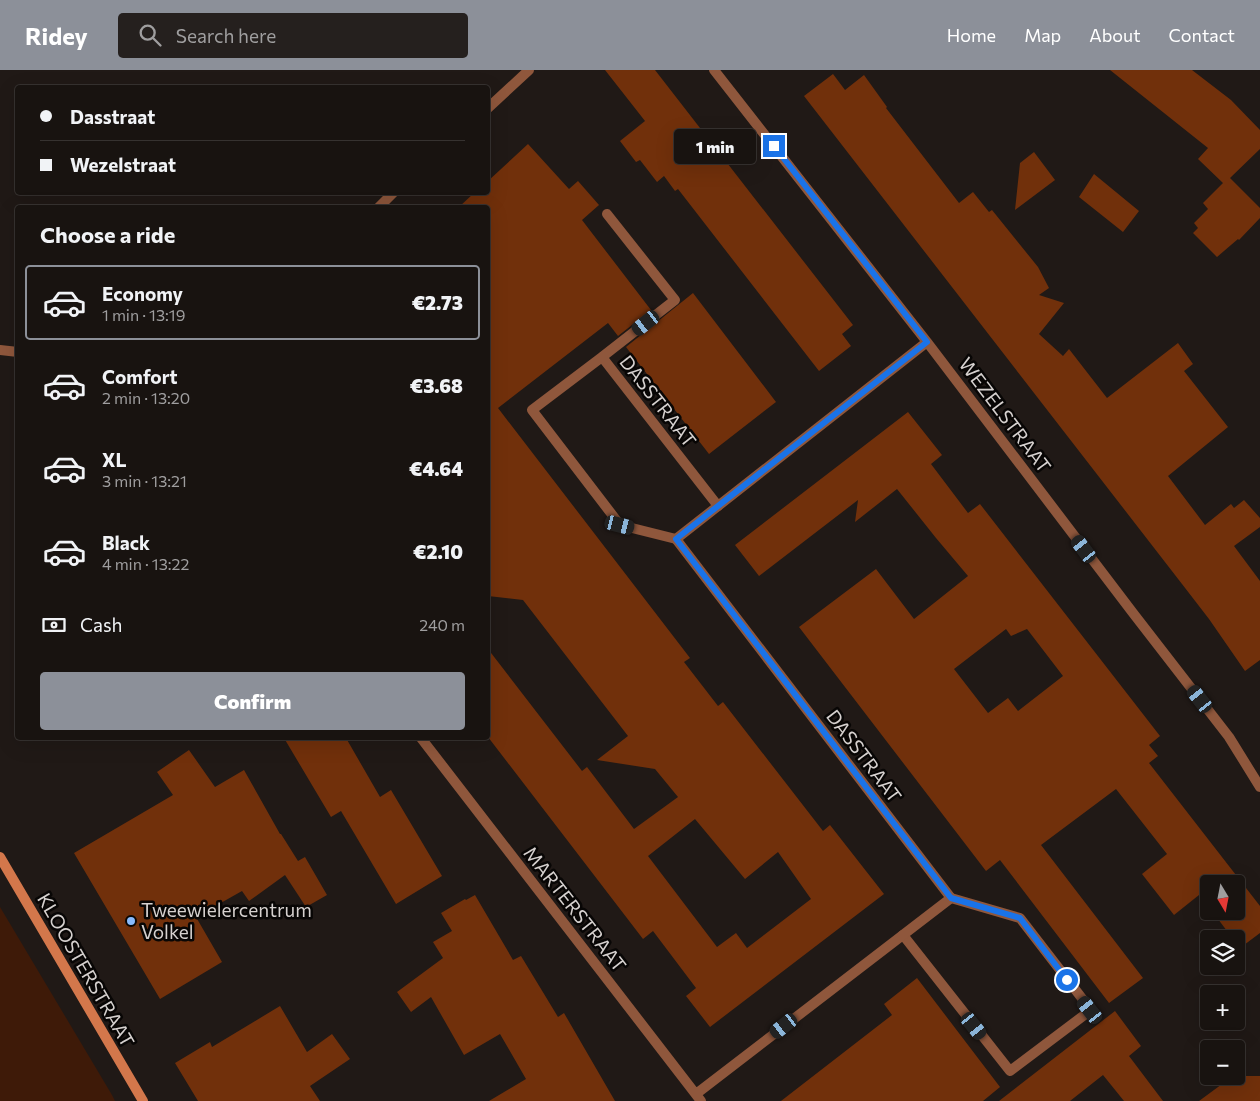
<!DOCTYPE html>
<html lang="en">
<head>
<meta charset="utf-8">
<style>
	:root { --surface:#181310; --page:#25201e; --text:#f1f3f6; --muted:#9f9e9f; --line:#363230; --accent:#8c9099 }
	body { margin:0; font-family:Commissioner,sans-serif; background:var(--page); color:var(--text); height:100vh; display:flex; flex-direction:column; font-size:19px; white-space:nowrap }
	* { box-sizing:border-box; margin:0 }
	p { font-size:16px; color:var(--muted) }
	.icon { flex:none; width:28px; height:28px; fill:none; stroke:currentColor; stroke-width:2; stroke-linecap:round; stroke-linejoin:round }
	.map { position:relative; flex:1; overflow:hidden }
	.panel { position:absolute; left:15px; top:135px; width:475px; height:535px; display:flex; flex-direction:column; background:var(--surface); border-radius:5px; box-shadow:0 5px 20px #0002,0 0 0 1px var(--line) }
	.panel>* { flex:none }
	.guide { position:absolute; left:15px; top:15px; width:475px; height:110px; border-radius:5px; box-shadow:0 5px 20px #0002,0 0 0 1px var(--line); display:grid; align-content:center; height:110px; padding:0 25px; background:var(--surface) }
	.needle { width:32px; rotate:170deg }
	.tools { position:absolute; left:1200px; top:805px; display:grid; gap:10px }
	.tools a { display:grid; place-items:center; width:45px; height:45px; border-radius:5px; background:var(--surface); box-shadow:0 5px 20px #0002,0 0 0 1px var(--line); font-size:25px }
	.end { position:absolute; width:22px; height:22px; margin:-11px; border:6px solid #1a73e8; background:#fff; box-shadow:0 0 0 2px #fff }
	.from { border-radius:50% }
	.bubble { position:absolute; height:35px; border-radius:5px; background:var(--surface); box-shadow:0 5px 20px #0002,0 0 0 1px var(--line); font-size:16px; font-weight:800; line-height:35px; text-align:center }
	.car { position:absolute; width:15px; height:30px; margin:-15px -8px; border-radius:6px; box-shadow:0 0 4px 1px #0007; background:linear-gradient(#222 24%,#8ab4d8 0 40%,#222 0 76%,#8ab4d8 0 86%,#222 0) }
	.guide b { display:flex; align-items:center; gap:18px; height:48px; font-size:19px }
	.guide b+b { border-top:1px solid var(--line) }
	.guide i { width:12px; height:12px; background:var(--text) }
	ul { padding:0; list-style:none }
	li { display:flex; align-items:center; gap:15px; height:75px; margin:0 10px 8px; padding:0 15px; border:2px solid transparent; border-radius:5px }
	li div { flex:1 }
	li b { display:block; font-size:19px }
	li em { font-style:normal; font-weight:800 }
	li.active { border-color:var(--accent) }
	li>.icon { width:45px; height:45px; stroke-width:1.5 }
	h2 { padding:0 25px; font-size:22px; line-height:60px }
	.pay { display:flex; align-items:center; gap:12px; height:55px; padding:0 25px; font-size:19px }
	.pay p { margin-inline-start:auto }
	.action { display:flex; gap:10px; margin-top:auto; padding:10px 25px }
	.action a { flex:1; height:58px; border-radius:5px; background:var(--accent); color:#fff; font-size:20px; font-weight:800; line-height:58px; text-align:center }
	header { display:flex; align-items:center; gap:30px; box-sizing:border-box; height:70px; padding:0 25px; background:var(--accent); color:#fff }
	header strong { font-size:24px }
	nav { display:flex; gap:28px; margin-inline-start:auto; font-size:18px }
	.search { width:350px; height:45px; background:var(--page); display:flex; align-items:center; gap:12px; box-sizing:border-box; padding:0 18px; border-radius:5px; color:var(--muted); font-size:19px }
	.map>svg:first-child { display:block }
	.green { fill:#3e1a08 }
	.building { fill:#71300b; fill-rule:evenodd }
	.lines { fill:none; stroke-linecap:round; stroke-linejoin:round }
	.lane { stroke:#8f573c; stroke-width:10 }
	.street { stroke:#8f573c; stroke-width:10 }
	.secondary { stroke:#d3774b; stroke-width:10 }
	.route { stroke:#1a73e8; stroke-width:6 }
	.poi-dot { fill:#88bafc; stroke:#080605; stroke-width:2 }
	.labels { text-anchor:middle; stroke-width:5; stroke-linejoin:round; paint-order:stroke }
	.street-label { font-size:19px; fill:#d6d1cf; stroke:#080605 }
	.poi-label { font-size:19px; fill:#d6d1cf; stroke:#080605; text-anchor:start }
</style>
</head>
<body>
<header>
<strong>Ridey</strong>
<div class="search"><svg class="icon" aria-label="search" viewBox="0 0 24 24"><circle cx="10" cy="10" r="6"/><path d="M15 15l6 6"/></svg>Search here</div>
<nav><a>Home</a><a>Map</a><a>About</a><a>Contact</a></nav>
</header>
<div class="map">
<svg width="1260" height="1031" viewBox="0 0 1260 1031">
	<rect width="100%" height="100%" fill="#201916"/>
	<path class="green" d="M 0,837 L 112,1025 L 115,1031 L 0,1031 Z"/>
	<path class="building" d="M 605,0 L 655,0 L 853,255 L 842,264 L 851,276 L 819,301 L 678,119 L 675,121 L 664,106 L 657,112 L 640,90 L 636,92 L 620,71 L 645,51 Z
		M 1110,0 L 1192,0 L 1231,30 L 1260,60 L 1260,79 L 1230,108 L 1260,138 L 1260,148 L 1239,170 L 1238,169 L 1217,187 L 1193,163 L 1198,158 L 1194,153 L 1208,139 L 1203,133 L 1223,113 L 1198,89 L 1208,78 Z
		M 833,4 L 845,20 L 864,5 L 887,37 L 886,38 L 959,133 L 973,122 L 989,142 L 992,140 L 1038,197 L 1049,218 L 1039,225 L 1064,233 L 1039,264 L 1063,286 L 1069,279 L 1107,328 L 1178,273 L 1193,294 L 1184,301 L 1228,357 L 1168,406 L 1205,455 L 1231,434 L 1234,438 L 1244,430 L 1260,448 L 1260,457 L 1234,476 L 1260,511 L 1260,590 L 1245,601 L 1209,549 L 1182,514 L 804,26 Z
		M 528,74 L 569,119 L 578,111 L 599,135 L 582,150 L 651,240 L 618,266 L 608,253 L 498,338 L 690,588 L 684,592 L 718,636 L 723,632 L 823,761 L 830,755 L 884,824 L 710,957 L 686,926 L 696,918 L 653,861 L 643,869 L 488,667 L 488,579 L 582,701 L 587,697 L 634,759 L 678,727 L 655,699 L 597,690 L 628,666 L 523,530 L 488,526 L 488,138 L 458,138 L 475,122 L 488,122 L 488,111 ZM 695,749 L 745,809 L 778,782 L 811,829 L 747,878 L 736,863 L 717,877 L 648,786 Z
		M 1034,82 L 1055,110 L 1015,140 L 1020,93 Z
		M 1094,104 L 1139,141 L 1123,162 L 1079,127 Z
		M 693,223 L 776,332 L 709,384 L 626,277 Z
		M 908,342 L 942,385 L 931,394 L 968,443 L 980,434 L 1160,666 L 1149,675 L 1158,686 L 1149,693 L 1260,836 L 1260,863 L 1240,878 L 1236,873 L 1236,869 L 1233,869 L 1212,841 L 1236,841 L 1236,814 L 1209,814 L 1209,838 L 1199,825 L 1174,845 L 1142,804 L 1167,784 L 1116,719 L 1041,775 L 1143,908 L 1109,933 L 1000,790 L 986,801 L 799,557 L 876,499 L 914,549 L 968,506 L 936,468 L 897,419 L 855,452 L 858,430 L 759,506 L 735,475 ZM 1006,559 L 1011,566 L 1027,559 L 1063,606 L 1018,641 L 1008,628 L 988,643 L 954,599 Z
		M 284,668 L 346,668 L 380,727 L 391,720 L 442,806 L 396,834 L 341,741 L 331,747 Z
		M 189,680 L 215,717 L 244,700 L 280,764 L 281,764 L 298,791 L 305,787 L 327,825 L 306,837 L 285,805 L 249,831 L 242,821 L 196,847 L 222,892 L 160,929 L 74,783 L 173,725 L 157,702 Z
		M 475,825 L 513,890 L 521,886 L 558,947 L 564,943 L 615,1031 L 489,1031 L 526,1009 L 500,964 L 464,985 L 431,927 L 411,942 L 397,922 L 443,888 L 433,872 L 452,861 L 441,843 L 465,829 L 466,830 Z
		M 917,908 L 1000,1017 L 983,1031 L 781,1031 L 892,945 L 884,934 Z
		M 280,936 L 307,982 L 332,964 L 350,989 L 310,1016 L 320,1031 L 198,1031 L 175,993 L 210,972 L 212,977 Z
		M 1115,941 L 1141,976 L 1129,986 L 1163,1031 L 1124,1031 L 1103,1005 L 1070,1031 L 999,1031 Z
		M 1233,1006 L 1260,1006 L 1260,1031 L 1199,1031 Z"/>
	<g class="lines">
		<path class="lane" d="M 602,287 L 675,230 L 607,144
			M 676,469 L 620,455 L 532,340 L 602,287 L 718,436
			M 903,865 L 1010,1001 L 1091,940 L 1020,848 L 951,828"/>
		<path class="street" d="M 714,0 L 927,272 L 1133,543 L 1229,667 L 1260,717
			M 488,38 L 529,0
			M 378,138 L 394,122
			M 0,280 L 18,282
			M 421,668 L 701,1031
			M 696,1024 L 951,828 L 676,469 L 927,272"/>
		<path class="secondary" d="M 0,787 L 143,1031"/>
	</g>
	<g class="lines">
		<path class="route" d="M 774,76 L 927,272 L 676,469 L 951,828 L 1020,848 L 1067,910"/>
	</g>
	<circle class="poi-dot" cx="131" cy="851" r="5"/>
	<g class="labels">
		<g class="street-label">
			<text transform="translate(658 331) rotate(52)" y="7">DASSTRAAT</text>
			<text transform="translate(1005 345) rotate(53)" y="7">WEZELSTRAAT</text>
			<text transform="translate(864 686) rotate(53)" y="7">DASSTRAAT</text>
			<text transform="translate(575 839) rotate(52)" y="7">MARTERSTRAAT</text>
			<text transform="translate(86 900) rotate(60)" y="7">KLOOSTERSTRAAT</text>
		</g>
		<g class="poi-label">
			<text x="141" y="847">Tweewielercentrum<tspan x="141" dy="22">Volkel</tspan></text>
		</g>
	</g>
</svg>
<div class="tools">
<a><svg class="needle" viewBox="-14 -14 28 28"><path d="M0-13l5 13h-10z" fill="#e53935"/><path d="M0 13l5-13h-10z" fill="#9f9e9f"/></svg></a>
<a><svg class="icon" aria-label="layers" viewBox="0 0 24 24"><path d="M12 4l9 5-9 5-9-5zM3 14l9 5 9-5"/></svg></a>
<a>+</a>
<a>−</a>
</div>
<i class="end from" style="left:1067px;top:910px"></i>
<i class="end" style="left:774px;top:76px"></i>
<div class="bubble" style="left:674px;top:59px;width:82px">1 min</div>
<i class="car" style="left:646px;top:253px;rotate:232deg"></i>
<i class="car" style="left:620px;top:455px;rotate:104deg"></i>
<i class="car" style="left:1084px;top:479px;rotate:323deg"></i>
<i class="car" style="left:1200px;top:629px;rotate:322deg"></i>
<i class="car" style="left:1090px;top:940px;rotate:322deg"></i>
<i class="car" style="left:784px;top:956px;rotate:232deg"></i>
<i class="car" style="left:974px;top:956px;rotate:141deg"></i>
<div class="guide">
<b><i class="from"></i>Dasstraat</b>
<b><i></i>Wezelstraat</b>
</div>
<section class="panel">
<h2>Choose a ride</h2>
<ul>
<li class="active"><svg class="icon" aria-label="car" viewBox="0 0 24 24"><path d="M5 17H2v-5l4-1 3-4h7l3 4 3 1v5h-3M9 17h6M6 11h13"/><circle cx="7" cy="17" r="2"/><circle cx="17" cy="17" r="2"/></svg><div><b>Economy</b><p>1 min · 13:19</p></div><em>€2.73</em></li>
<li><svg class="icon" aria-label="car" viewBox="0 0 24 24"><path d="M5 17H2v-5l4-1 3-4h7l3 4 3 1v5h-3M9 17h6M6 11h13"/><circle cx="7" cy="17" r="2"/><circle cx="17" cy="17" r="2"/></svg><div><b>Comfort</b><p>2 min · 13:20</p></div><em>€3.68</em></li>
<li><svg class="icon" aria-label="car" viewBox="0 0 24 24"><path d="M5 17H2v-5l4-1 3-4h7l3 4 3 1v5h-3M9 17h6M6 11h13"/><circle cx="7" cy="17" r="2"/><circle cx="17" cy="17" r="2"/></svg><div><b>XL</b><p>3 min · 13:21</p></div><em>€4.64</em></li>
<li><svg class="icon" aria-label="car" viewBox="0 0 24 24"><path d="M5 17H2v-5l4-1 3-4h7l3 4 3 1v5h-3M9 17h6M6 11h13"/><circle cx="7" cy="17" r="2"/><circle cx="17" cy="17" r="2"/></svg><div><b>Black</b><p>4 min · 13:22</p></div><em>€2.10</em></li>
</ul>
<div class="pay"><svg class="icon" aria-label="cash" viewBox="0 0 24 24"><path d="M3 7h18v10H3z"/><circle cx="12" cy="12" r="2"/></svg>Cash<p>240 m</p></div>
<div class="action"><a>Confirm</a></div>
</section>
</div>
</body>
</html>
